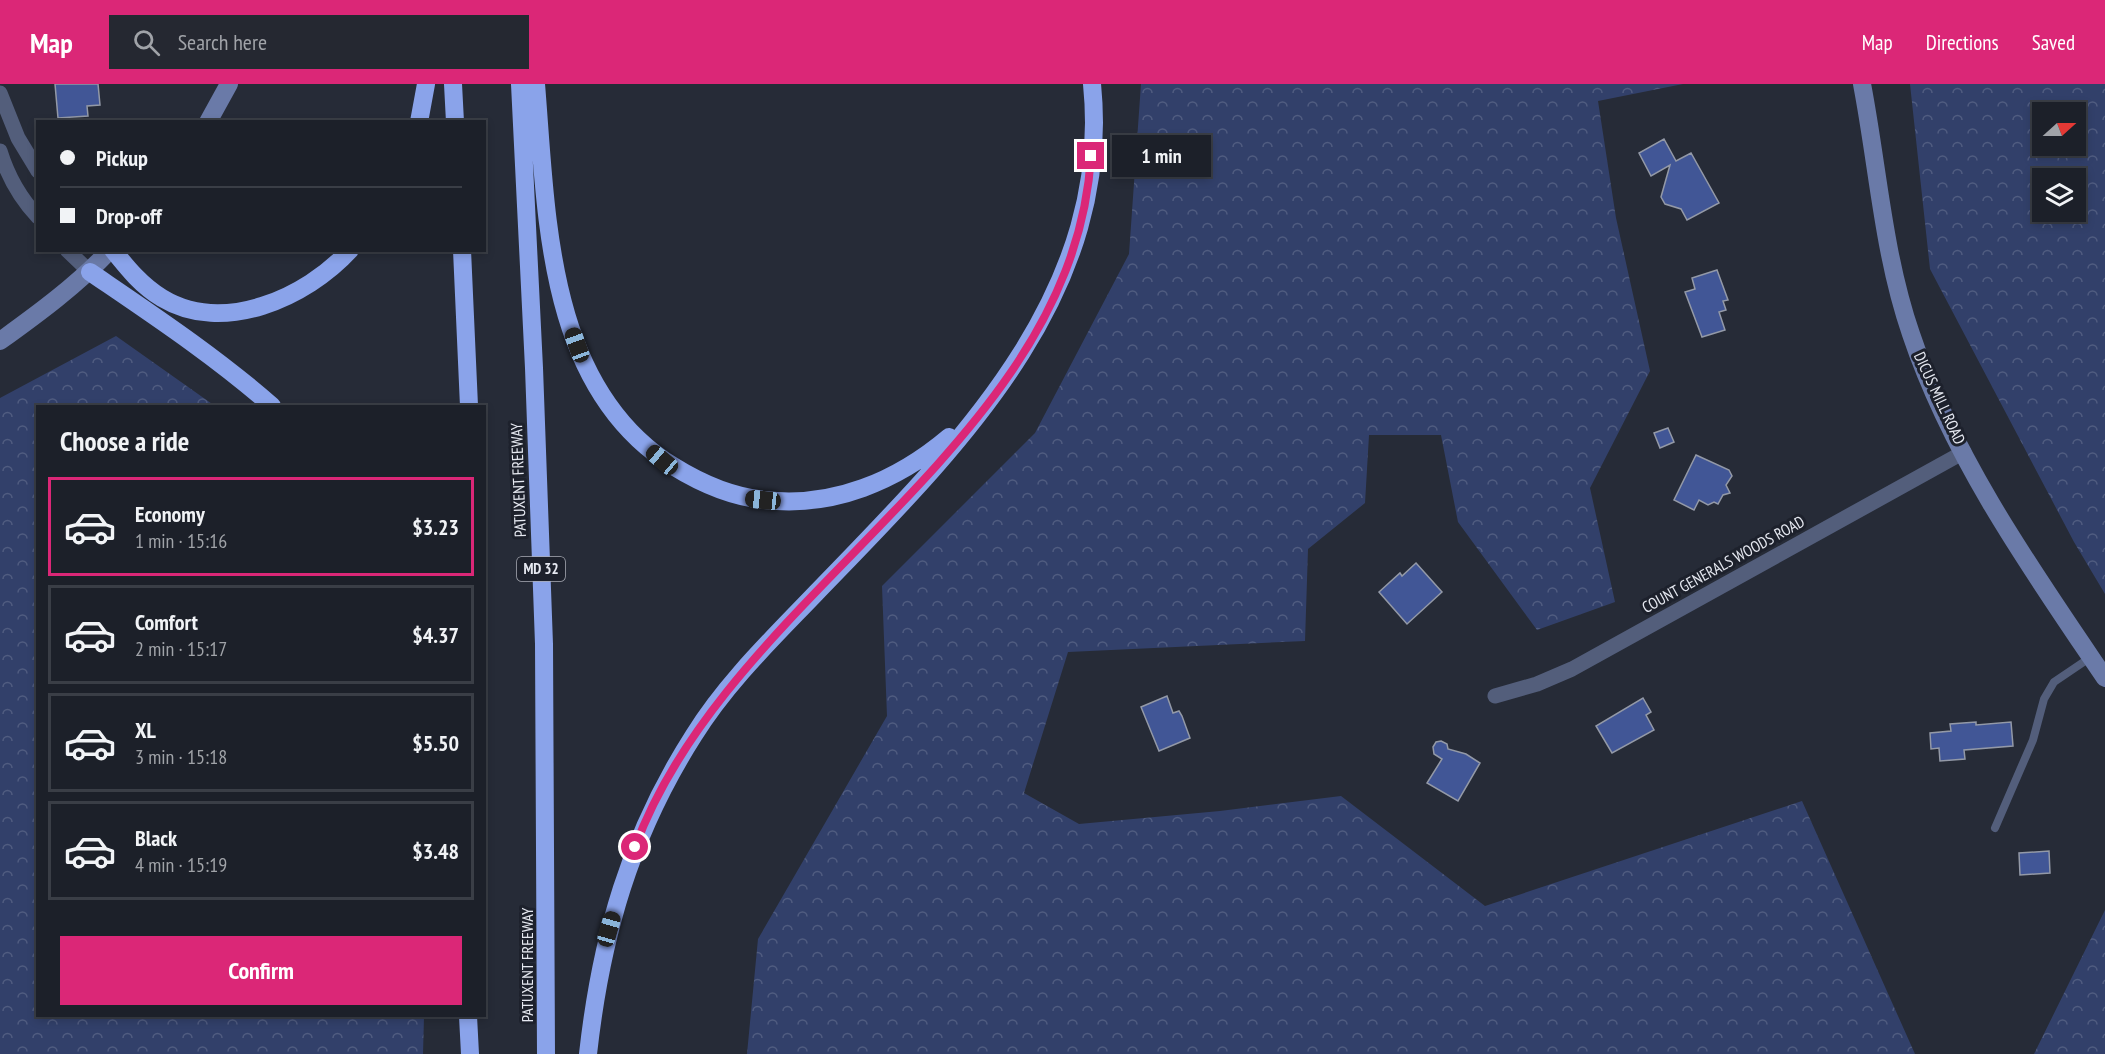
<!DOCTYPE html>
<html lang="en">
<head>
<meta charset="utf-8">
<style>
	:root { --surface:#1c2029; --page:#252831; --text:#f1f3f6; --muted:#a0a3a8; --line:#3a3e46; --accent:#db2777 }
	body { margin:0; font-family:"PT Sans Narrow",sans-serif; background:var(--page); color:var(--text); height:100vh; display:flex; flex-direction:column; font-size:22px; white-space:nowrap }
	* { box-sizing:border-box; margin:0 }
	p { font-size:20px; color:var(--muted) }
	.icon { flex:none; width:33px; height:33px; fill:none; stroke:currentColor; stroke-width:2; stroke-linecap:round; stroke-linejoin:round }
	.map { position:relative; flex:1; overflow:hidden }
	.drawer { position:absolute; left:36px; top:321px; width:450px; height:612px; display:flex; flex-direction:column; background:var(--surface); border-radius:0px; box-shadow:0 3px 9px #0003,0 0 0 2px var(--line) }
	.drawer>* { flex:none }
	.guide { position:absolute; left:36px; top:36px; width:450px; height:132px; border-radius:0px; box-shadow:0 3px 9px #0003,0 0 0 2px var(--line); display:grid; align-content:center; height:132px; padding:0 24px; background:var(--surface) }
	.needle { width:39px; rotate:69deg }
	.fabs { position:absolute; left:2032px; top:18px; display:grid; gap:12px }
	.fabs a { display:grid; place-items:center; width:54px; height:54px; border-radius:0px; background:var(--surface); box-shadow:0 3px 9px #0003,0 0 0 2px var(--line); font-size:30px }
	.end { position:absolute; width:27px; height:27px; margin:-14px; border:8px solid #db2777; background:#fff; box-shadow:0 0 0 3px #fff }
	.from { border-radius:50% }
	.bubble { position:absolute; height:42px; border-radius:0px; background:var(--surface); box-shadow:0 3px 9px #0003,0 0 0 2px var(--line); font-size:20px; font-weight:800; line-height:42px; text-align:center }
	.car { position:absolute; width:18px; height:36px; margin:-18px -9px; border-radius:8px; box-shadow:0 0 4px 2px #0007; background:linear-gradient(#222 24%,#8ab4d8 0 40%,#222 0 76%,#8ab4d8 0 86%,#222 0) }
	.guide b { display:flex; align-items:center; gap:21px; height:57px; font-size:22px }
	.guide b+b { border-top:2px solid var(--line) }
	.guide i { width:15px; height:15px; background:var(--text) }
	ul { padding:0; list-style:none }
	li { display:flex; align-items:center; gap:18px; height:99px; margin:0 12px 9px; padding:0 12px; border:3px solid var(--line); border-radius:0px }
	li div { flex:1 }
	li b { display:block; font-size:22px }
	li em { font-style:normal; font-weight:800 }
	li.on { border-color:var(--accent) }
	li>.icon { width:54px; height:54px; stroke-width:1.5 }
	h2 { padding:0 24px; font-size:27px; line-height:72px }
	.action { display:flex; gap:12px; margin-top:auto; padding:12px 24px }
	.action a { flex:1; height:69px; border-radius:0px; background:var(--accent); color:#fff; font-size:24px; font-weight:800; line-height:69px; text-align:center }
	header { display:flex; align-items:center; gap:36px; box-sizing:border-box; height:84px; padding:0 30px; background:var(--accent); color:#fff }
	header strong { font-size:28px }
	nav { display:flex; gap:33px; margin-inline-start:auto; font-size:21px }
	.search { width:420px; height:54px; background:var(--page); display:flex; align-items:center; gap:15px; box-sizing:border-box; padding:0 21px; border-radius:0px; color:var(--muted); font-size:22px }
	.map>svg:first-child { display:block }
	.forest { fill:url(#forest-crowns); fill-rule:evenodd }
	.building { fill:#415696; stroke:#9399a7; stroke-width:1.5 }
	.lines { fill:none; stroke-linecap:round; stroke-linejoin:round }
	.lane { stroke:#535e7b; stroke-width:8 }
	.street { stroke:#535e7b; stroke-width:15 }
	.secondary { stroke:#6a7aa8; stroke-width:18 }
	.highway { stroke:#8aa3ea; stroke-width:18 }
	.route { stroke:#db2777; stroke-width:8 }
	.labels { text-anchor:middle; stroke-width:6; stroke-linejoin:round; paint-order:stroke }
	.shield { fill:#1d212c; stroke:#aaadb6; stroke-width:1.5 }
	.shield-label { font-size:15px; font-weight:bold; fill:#e6e9f1 }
	.street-label { font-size:16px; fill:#e6e9f1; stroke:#1d212c }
</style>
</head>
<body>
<header>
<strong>Map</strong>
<div class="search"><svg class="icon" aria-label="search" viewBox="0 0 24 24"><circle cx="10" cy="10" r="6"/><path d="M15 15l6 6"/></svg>Search here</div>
<nav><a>Map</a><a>Directions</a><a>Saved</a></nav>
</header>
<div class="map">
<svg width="2105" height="970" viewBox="0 0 2105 970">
	<defs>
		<pattern id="forest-crowns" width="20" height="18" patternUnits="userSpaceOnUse" patternTransform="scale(1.5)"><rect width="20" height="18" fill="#32406a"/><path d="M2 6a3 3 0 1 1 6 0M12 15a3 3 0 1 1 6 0" fill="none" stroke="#505c80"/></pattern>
	</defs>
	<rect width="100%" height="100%" fill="#262b37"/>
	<path class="forest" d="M 1141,0 L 1683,0 L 1598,17 L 1616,134 L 1650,287 L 1590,404 L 1615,518 L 1537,546 L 1458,438 L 1441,351 L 1369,351 L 1365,419 L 1308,465 L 1305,557 L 1068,568 L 1024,709 L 1079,740 L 1220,727 L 1341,712 L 1485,822 L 1802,717 L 1915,970 L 747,970 L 758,855 L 887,632 L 882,502 L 1035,349 L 1129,170 Z
		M 1910,0 L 2105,0 L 2105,510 L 2074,458 L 1930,185 ZM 2076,28 L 2076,62 L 2043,62 L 2043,28 ZM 2043,94 L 2076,94 L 2076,128 L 2043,128 Z
		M 116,252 L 215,322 L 38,322 L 38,932 L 424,932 L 423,970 L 0,970 L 0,314 Z
		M 2105,826 L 2105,970 L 2034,970 Z"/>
	<path class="building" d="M 55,0 L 98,0 L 100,21 L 87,22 L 88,32 L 58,34 Z
		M 1664,55 L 1676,77 L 1691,69 L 1719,119 L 1687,136 L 1681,125 L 1665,120 L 1661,113 L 1670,81 L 1651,92 L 1639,69 Z
		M 1717,186 L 1728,216 L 1723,217 L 1726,226 L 1719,228 L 1725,246 L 1702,253 L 1685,208 L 1695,205 L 1692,194 Z
		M 1668,344 L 1674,358 L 1660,364 L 1654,349 Z
		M 1696,371 L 1729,386 L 1732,392 L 1726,401 L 1730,409 L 1723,411 L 1718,420 L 1714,418 L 1708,421 L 1699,416 L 1694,426 L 1674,416 Z
		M 1416,479 L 1442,508 L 1407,540 L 1379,508 L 1400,489 L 1402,492 Z
		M 1167,612 L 1173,629 L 1179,627 L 1182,632 L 1190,654 L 1159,667 L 1141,623 Z
		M 1643,614 L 1651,628 L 1646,631 L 1654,646 L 1612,669 L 1596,642 Z
		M 1976,638 L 1976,641 L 2011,638 L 2013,662 L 1964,666 L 1965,675 L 1940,677 L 1939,664 L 1931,665 L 1930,649 L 1951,647 L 1950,640 Z
		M 1441,657 L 1447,660 L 1448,665 L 1466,670 L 1480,679 L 1458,717 L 1427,699 L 1442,675 L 1434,670 L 1433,663 L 1436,658 Z
		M 2049,767 L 2050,789 L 2020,791 L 2019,769 Z"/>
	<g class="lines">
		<path class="lane" d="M 1995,744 L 2033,656 L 2044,615 L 2054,598 L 2091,573"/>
		<path class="street" d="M 0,9 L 18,54 L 38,87
			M 0,67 C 8,93 19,113 38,133
			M 67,166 L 90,188
			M 1495,612 L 1537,600 L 1572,585 L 1964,368"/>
		<path class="secondary" d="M 1862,0 C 1878,83 1883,169 1911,250 C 1952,373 2033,488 2105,594
			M 208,38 L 229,0
			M 0,257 C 39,229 77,201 110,166"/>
		<path class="highway" d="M 453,0 L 455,38
			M 520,0 L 534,284 L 544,560 L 546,970
			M 536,0 C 547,132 546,303 673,382 C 702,400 731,413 765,416 C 833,424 897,397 949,353
			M 419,38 L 426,0
			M 113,166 C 128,185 142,202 162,214 C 223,251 306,214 350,166
			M 462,166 L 469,322
			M 90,188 C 153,231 215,272 272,322
			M 468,932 L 470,970
			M 588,970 C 601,853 630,751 694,651 C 727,598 773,554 816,509 C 951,369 1114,214 1092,0"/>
	</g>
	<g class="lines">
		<path class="route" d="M 635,763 C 730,505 1073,362 1091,72"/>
	</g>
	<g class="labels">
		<rect class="shield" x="517" y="473" width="48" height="24" rx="4.5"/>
		<g class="shield-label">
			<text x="541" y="490">MD 32</text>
		</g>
		<g class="street-label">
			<text transform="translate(1940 314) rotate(65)" y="6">DICUS MILL ROAD</text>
			<text transform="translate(518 396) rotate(-92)" y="6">PATUXENT FREEWAY</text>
			<text transform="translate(1723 480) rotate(-29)" y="6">COUNT GENERALS WOODS ROAD</text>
			<text transform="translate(527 881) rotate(-90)" y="6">PATUXENT FREEWAY</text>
		</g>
	</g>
</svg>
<div class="fabs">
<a><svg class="needle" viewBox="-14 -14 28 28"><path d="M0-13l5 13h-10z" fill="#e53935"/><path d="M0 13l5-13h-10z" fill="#a0a3a8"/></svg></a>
<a><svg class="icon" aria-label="layers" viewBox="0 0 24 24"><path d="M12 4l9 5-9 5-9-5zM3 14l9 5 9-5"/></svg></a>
</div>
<i class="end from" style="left:635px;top:763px"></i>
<i class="end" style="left:1091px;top:72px"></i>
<div class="bubble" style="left:1112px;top:51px;width:99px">1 min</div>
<i class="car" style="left:577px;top:261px;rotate:340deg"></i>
<i class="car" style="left:662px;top:376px;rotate:310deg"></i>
<i class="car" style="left:763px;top:416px;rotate:276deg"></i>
<i class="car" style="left:609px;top:845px;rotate:16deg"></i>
<div class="guide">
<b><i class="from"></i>Pickup</b>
<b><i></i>Drop-off</b>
</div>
<section class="drawer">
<h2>Choose a ride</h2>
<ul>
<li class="on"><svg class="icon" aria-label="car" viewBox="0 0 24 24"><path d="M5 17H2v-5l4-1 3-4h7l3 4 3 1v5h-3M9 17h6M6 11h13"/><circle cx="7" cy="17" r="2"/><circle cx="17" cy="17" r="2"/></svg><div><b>Economy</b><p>1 min · 15:16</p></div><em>$3.23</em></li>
<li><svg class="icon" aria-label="car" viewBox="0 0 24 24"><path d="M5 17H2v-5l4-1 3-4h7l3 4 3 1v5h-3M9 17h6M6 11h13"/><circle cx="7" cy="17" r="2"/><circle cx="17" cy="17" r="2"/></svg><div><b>Comfort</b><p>2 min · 15:17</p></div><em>$4.37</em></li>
<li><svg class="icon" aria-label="car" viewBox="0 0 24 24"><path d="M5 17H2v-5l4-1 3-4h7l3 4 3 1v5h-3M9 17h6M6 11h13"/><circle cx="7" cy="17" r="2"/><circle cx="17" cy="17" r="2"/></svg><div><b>XL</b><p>3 min · 15:18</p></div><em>$5.50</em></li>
<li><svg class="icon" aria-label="car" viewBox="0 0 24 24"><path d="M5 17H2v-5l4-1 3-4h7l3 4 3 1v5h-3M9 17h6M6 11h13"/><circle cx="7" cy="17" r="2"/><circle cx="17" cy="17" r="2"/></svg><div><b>Black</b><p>4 min · 15:19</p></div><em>$3.48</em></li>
</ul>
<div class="action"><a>Confirm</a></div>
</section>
</div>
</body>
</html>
